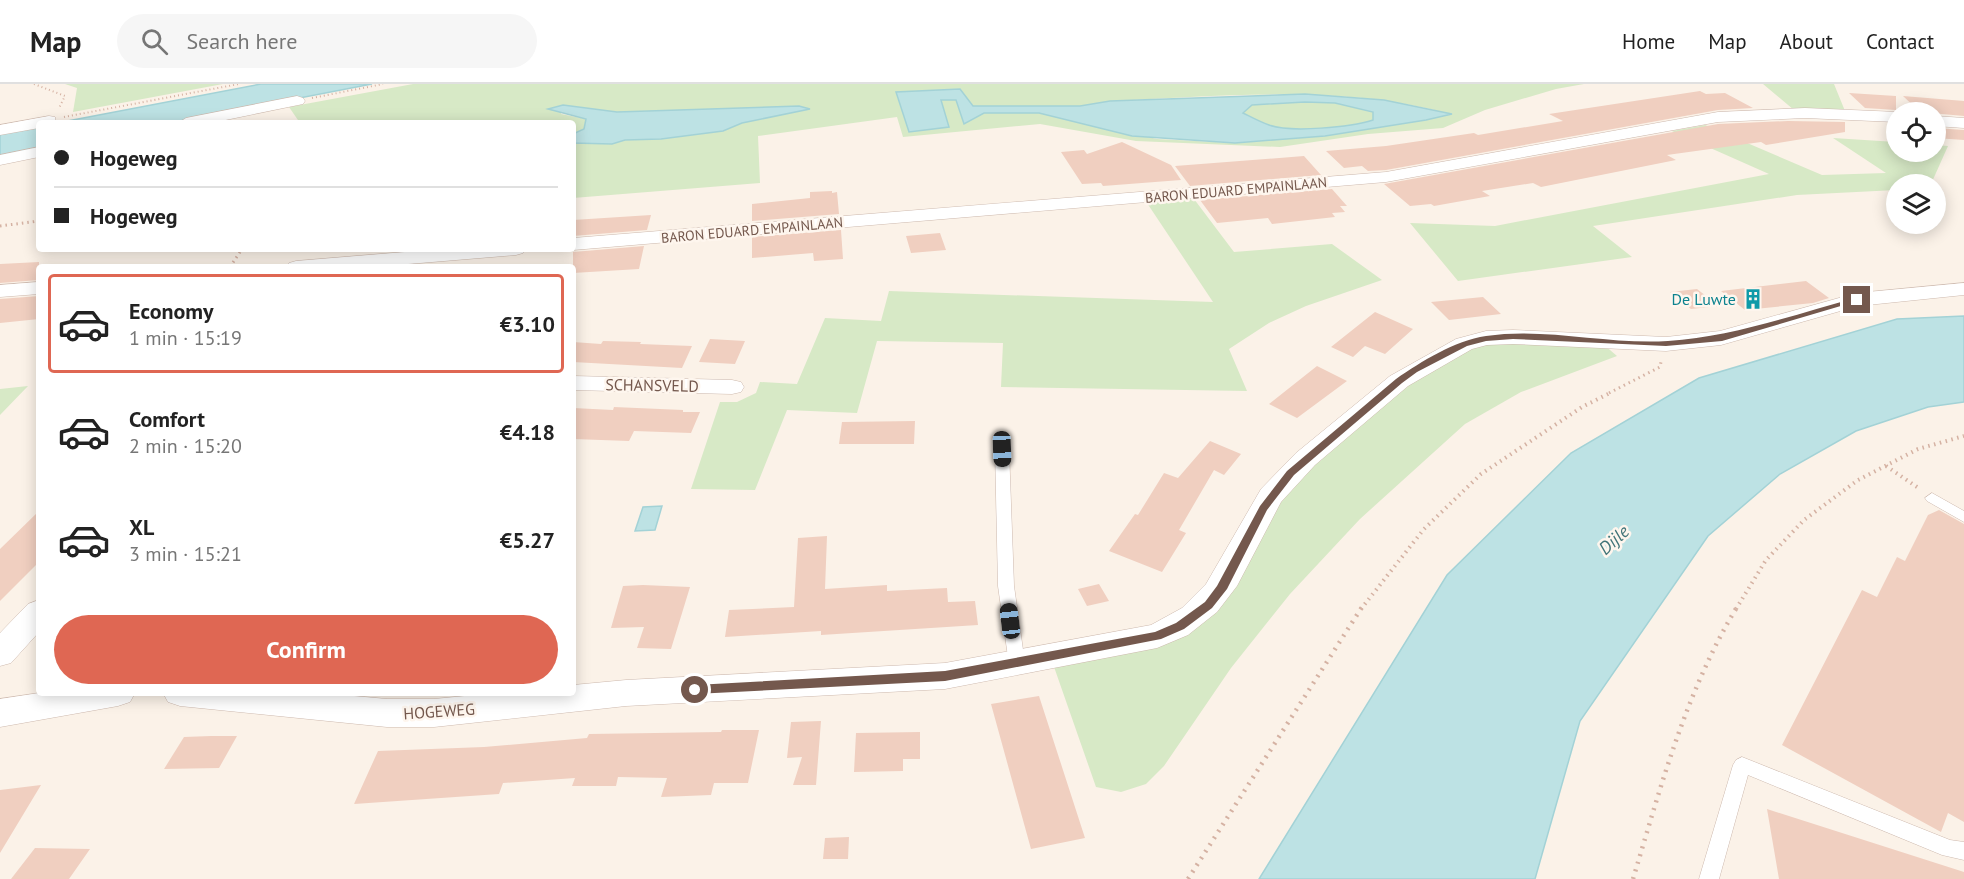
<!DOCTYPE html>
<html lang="en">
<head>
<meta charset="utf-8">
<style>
	:root { --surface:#fff; --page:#f6f6f6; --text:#222; --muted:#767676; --line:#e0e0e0; --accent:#df6753 }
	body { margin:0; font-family:"PT Sans",sans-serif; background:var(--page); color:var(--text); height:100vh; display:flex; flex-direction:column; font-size:22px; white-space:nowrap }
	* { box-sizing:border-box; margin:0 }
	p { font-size:20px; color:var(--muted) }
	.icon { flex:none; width:33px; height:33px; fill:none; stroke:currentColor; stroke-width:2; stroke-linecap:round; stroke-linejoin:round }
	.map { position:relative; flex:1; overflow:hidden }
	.side { position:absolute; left:36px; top:180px; width:540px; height:432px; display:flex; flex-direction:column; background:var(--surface); border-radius:6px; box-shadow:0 3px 15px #0003 }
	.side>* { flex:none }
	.guide { position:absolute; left:36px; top:36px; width:540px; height:132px; border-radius:6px; box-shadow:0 3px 15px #0003; display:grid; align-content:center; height:132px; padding:0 18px; background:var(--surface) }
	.fabs { position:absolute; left:1886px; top:18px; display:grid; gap:12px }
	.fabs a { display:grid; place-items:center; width:60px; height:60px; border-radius:50%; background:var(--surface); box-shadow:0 3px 15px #0003; font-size:30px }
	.end { position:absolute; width:27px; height:27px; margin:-14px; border:8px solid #74584d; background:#fff; box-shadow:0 0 0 3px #fff }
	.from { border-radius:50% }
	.car { position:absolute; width:18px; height:36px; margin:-18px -9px; border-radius:8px; box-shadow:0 0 4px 2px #0007; background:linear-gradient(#222 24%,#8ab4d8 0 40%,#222 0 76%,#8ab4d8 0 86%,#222 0) }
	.guide b { display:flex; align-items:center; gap:21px; height:57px; font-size:22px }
	.guide b+b { border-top:2px solid var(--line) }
	.guide i { width:15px; height:15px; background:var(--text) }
	ul { padding:10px 0 0; list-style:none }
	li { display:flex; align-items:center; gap:18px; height:99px; margin:0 12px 9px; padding:0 6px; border:3px solid transparent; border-radius:6px }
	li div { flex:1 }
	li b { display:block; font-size:22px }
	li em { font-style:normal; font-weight:800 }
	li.current { border-color:var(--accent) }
	li>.icon { width:54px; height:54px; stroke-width:1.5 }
	.action { display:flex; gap:12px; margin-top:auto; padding:12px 18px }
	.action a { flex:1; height:69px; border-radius:36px; background:var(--accent); color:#fff; font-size:24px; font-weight:800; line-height:69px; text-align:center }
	header { display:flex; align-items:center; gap:36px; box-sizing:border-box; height:84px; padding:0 30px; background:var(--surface); border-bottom:2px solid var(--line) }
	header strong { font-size:28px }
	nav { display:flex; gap:33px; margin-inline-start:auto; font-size:21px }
	.search { width:420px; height:54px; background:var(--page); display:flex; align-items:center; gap:15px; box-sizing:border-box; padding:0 21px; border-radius:33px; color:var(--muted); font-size:22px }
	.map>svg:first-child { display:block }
	.green { fill:#d7e9c6; fill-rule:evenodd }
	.water { fill:#bde2e4; stroke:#a3d2d6; stroke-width:1.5; fill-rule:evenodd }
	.building { fill:#f0cfc0 }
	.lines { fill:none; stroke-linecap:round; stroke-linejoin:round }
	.service-casing { stroke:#cdb9ae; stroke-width:1 }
	.minor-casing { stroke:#cdb9ae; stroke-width:1 }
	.path-far3 { stroke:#d5b2a3; stroke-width:2; stroke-dasharray:1 3; stroke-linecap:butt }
	.path-far2 { stroke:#d5b2a3; stroke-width:3; stroke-dasharray:1.5 4; stroke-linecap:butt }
	.path-far1 { stroke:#d5b2a3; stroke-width:4; stroke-dasharray:1.5 4.5; stroke-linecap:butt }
	.path { stroke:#d5b2a3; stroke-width:4.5; stroke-dasharray:2 6; stroke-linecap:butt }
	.service { fill:#fff; fill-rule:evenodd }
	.minor { fill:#fff; fill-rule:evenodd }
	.route { fill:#74584d }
	.labels { text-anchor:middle; stroke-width:5; stroke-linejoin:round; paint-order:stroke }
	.far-street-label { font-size:14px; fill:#74584d; stroke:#fef6ee }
	.culture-label { font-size:16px; fill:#0d838f; stroke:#fef6ee; text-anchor:end }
	.street-label { font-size:16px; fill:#74584d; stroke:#fef6ee }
	.water-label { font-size:18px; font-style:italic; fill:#417478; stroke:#fef6ee }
</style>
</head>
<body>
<header>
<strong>Map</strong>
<div class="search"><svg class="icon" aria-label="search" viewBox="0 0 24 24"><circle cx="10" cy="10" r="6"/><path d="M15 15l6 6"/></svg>Search here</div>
<nav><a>Home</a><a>Map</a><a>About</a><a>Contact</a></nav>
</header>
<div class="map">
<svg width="1964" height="795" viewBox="0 0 1964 795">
	<rect width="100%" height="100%" fill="#fbf2e8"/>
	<path class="green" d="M 65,0 L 223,0 L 73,28 L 77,4 Z
		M 413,0 L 1584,0 L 1556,5 L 1485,26 L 1443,44 L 1368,50 L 1280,63 L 1136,57 L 1040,40 L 903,53 L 897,33 L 758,52 L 760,99 L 573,114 L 573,59 L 612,60 L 625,56 L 661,55 L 723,47 L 742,39 L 808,25 L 617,28 L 563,21 L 561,30 L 586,35 L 584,45 L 573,50 L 573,39 L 300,39 L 289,23 ZM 960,5 L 973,22 L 1080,22 L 1110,17 C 1222,12 1342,0 1450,30 L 1426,36 L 1325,52 L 1235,59 L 1157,55 L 1039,29 L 984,29 L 956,15 L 940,16 L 909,48 L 896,8 Z
		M 1763,0 L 1834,0 L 1845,27 L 1794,26 Z
		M 1305,18 L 1335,19 L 1373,28 L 1373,36 C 1349,43 1292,50 1269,41 C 1260,38 1251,33 1243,29 L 1251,21 Z
		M 1705,41 L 1822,91 L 1886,89 L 1833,54 L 1896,58 L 1896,68 L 1935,68 L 1935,61 L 1948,62 L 1931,100 L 1896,100 L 1896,106 L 1797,111 L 1593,142 L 1632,173 L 1458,197 L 1410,139 L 1495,142 L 1769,90 L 1672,47 Z
		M 1194,115 L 1234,168 L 1332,160 L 1382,196 L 1306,222 L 1269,239 L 1229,265 L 1247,307 L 1001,303 L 1003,259 L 877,257 L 857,329 L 787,326 L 755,406 L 691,405 L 720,318 L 737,318 L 756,309 L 760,298 L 797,300 L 825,234 L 881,237 L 889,207 L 1213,218 L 1147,119 Z
		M 1482,259 L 1603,260 L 1617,272 L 1521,308 L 1465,340 L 1360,435 L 1290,510 L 1231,584 L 1164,682 L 1146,700 L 1121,708 L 1096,703 L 1053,580 L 1167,555 L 1283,405 L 1407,299 Z
		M 28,302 L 0,331 L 0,305 Z"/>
	<path class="water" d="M 261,0 L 372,0 L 170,39 L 57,39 Z
		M 960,5 L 973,22 L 1080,22 L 1110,17 L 1305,10 L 1384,16 L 1452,30 L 1426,36 L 1325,52 L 1235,59 L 1132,52 L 1039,29 L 984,29 L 964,40 L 956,16 L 941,16 L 949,43 L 909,48 L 896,8 ZM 1305,18 L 1335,19 L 1373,28 L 1373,36 C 1351,43 1291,49 1269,41 C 1260,38 1251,33 1243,29 L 1252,21 Z
		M 563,21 L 617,28 L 799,22 L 810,25 L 742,39 L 723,47 L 661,55 L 625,56 L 612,60 L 573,59 L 573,50 L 584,45 L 586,35 L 548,25 Z
		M 39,42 L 39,64 L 0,72 L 0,50 Z
		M 1964,232 L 1964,318 L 1928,323 L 1856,347 L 1780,390 L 1708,452 L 1580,637 L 1535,795 L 1259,795 L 1447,491 L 1571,369 L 1699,294 L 1897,235 Z
		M 662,422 L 655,446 L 635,447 L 643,423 Z"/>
	<path class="building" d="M 1700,7 L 1706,10 L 1725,9 L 1753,24 L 1718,26 L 1386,86 L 1368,87 L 1362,82 L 1344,84 L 1326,67 L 1386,62 L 1474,49 L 1478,51 L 1563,37 L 1549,30 Z
		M 1849,9 L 1896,12 L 1896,26 L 1865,24 Z
		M 1903,12 L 1964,17 L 1964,32 L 1920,28 Z
		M 1788,37 L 1845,38 L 1845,48 L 1766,61 L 1761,58 L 1667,71 L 1676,76 L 1541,103 L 1533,99 L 1482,107 L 1490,112 L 1434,122 L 1431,120 L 1410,122 L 1384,100 L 1718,40 Z
		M 1935,44 L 1964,46 L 1964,56 L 1935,54 Z
		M 1122,58 L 1171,81 L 1181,96 L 1103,102 L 1101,99 L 1082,100 L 1061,68 L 1084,66 L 1087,70 Z
		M 1304,72 L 1321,91 L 1190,102 L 1175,82 Z
		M 1332,105 L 1347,122 L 1340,122 L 1345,128 L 1332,129 L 1335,133 L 1272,140 L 1268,134 L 1217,139 L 1200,116 Z
		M 832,107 L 832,109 L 837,108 L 839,130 L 752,137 L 752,120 L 810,114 L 810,108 Z
		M 651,131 L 647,146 L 573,152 L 573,136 Z
		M 841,146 L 843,175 L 814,177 L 813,169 L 752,174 L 752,153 Z
		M 940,149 L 946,166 L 911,169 L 906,152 Z
		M 644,162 L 639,185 L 573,189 L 573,168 Z
		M 39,178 L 39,196 L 0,199 L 0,180 Z
		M 1806,197 L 1829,214 L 1813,219 L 1745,226 L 1721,207 Z
		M 1697,205 L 1719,222 L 1691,225 L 1670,208 Z
		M 39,212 L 39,235 L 0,239 L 0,215 Z
		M 1483,213 L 1501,230 L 1449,236 L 1431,218 Z
		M 1375,228 L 1413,245 L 1385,270 L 1365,262 L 1353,273 L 1331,263 Z
		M 710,255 L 745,257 L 735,280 L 699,278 Z
		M 603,257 L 641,258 L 640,260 L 692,262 L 682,284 L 573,278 L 573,258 L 601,260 Z
		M 1317,282 L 1347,297 L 1297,334 L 1269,320 Z
		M 614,323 L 683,326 L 683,328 L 700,328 L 691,349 L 634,347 L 629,357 L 573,355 L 573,324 L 613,326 Z
		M 915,337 L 914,360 L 839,360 L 842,338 Z
		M 1210,357 L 1241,370 L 1224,391 L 1214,386 L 1179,446 L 1186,449 L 1162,488 L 1109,467 L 1135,430 L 1138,431 L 1164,389 L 1178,394 Z
		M 1939,426 L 1964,440 L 1964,738 L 1948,729 L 1941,748 L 1782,661 L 1862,506 L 1877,513 L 1897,473 L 1905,477 L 1928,431 Z
		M 39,427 L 39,478 L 0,517 L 0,465 Z
		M 827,452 L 825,505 L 887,501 L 887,507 L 947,504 L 948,518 L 975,517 L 978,541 L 821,551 L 821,547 L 725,553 L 729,526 L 794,523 L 798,454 Z
		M 1099,500 L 1109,517 L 1087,522 L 1078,505 Z
		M 643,501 L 690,503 L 671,565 L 637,564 L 644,543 L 611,544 L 623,502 Z
		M 1039,612 L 1085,754 L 1031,765 L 991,620 Z
		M 821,637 L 816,701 L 793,701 L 802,673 L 787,674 L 791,638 Z
		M 722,646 L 759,646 L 748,699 L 714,699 L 711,711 L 661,713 L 667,694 L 618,693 L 616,702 L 572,702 L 575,694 L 503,699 L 499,710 L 354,720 L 378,667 L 484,663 L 587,654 L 589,650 L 721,648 Z
		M 920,648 L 920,675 L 903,675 L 903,687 L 854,688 L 856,649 Z
		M 211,652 L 237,652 L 219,684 L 164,685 L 184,653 Z
		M 41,701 L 0,769 L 0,706 Z
		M 1767,725 L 1964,788 L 1964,795 L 1779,795 Z
		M 849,753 L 848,775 L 823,775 L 825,754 Z
		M 35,764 L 90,765 L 69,795 L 11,795 Z"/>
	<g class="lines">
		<g class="service-casing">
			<path id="service" d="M 1002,361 L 1009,365 L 1014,502 L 1025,580 L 1023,584 L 1017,586 L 1011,584 L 1009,580 L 998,502 L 995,365 Z
				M 1932,409 L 1964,427 L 1964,438 L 1927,417 L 1925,414 Z
				M 1742,673 L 1950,756 L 1964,758 L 1964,776 L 1942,771 L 1748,691 L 1719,795 L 1699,795 L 1733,681 L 1736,676 Z"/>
		</g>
		<g class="minor-casing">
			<path id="minor" d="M 297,12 L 303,14 L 305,17 L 303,20 L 211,39 L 178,39 L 186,34 Z
				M 1805,24 L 1898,28 L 1896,38 L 1805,34 L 1718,38 L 1386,98 L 573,166 L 569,165 L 573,165 L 573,154 L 1386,88 L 1718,28 Z
				M 49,32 L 55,33 L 56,39 L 39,39 L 39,44 L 0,51 L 0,41 Z
				M 1935,32 L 1964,34 L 1964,44 L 1935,42 Z
				M 39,63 L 39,73 L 0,81 L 0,71 Z
				M 441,165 L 526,165 L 523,169 L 516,171 L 372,183 L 286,183 L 289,179 L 296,177 Z
				M 39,198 L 39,210 L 0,213 L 0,201 Z
				M 1964,199 L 1964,211 L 1858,222 L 1721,261 L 1666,267 L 1513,260 L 1487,261 L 1472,265 L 1408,302 L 1315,381 L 1281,418 L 1237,502 L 1217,528 L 1188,551 L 1157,564 L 945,605 L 626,622 L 434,643 L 387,643 L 180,622 L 168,618 L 163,609 L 321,609 L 387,615 L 434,615 L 495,609 L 573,609 L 573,601 L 626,596 L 945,579 L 1151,541 L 1182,524 L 1206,500 L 1261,405 L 1296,369 L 1390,292 L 1456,255 L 1486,247 L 1513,246 L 1666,253 L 1720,247 L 1857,209 Z
				M 573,292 L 732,296 L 741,298 L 744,303 L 741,308 L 732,310 L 573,306 Z
				M 39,516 L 39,548 L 11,579 L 0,582 L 0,549 L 28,520 Z
				M 39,609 L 135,609 L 130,618 L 118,622 L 0,643 L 0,615 Z"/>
		</g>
		<path class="path-far3" d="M 34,0 L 65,12 L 59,24
			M 312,14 L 383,0
			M 64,33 L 239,0
			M 36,137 L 39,137"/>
		<path class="path-far2" d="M 0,142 L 39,137
			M 230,183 L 242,165
			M 1609,309 L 1660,283 L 1661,278"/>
		<path class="path-far1" d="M 1886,382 L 1920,405
			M 1361,525 L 1424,445 L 1481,390 L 1582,323 L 1612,308
			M 1736,525 L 1766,476 L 1804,436 L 1858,396 L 1918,365 L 1964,352"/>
		<path class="path" d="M 1188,795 L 1362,523
			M 1633,795 C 1661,702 1686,607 1737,523"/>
		<use href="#service" class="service"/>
		<use href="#minor" class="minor"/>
	</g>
	<path class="route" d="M 1855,214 L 1861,216 L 1722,257 L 1666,262 L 1513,255 L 1486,257 L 1467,262 L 1417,288 L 1402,299 L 1294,391 L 1267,426 L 1227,505 L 1212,524 L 1184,545 L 1161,555 L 945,597 L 695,610 L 689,606 L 695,601 L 945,587 L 1155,548 L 1176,539 L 1205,518 L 1217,502 L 1260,422 L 1287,387 L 1396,295 C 1422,277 1454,257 1486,252 C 1545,243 1609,261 1668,257 C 1732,253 1793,231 1855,214 Z"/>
	<defs>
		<g id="building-bare" transform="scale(1.62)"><path d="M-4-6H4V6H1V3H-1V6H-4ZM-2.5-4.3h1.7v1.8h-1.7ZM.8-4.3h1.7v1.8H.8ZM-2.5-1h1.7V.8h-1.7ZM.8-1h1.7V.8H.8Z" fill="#0f9aa8" stroke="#fef6ee" stroke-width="2.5" paint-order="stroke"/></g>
	</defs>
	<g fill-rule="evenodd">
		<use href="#building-bare" x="1753" y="215"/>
	</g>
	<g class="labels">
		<g class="far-street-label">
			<text transform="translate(1236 106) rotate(-5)" y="5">BARON EDUARD EMPAINLAAN</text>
			<text transform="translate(752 146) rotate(-5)" y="5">BARON EDUARD EMPAINLAAN</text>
		</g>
		<g class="culture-label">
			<text x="1736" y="221">De Luwte</text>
		</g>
		<g class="street-label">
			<text transform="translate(652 301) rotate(1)" y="6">SCHANSVELD</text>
			<text transform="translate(439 627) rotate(-4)" y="6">HOGEWEG</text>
		</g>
		<g class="water-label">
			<text transform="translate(1614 456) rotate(-42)" y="6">Dijle</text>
		</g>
	</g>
</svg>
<div class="fabs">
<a><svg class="icon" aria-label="locate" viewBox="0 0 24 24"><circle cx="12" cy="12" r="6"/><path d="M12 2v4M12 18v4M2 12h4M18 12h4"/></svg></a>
<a><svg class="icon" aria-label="layers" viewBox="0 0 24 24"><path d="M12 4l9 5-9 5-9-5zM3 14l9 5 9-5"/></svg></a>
</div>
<i class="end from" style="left:695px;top:606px"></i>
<i class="end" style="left:1857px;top:216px"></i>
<i class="car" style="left:1002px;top:365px;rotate:178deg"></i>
<i class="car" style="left:1010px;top:537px;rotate:353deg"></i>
<div class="guide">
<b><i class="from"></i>Hogeweg</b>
<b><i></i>Hogeweg</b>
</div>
<section class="side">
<ul>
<li class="current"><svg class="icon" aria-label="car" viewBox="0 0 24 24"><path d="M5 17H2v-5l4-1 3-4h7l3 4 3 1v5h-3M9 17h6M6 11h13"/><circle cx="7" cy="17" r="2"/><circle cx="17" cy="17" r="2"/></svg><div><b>Economy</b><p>1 min · 15:19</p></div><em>€3.10</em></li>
<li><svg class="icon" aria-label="car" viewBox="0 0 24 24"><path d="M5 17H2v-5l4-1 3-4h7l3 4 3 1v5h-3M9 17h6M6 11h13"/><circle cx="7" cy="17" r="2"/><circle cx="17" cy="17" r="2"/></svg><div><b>Comfort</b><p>2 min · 15:20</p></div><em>€4.18</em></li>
<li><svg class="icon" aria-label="car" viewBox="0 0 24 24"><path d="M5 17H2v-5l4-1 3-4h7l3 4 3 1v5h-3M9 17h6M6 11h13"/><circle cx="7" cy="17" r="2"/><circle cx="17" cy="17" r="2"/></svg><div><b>XL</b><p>3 min · 15:21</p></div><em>€5.27</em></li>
</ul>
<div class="action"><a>Confirm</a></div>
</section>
</div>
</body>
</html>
